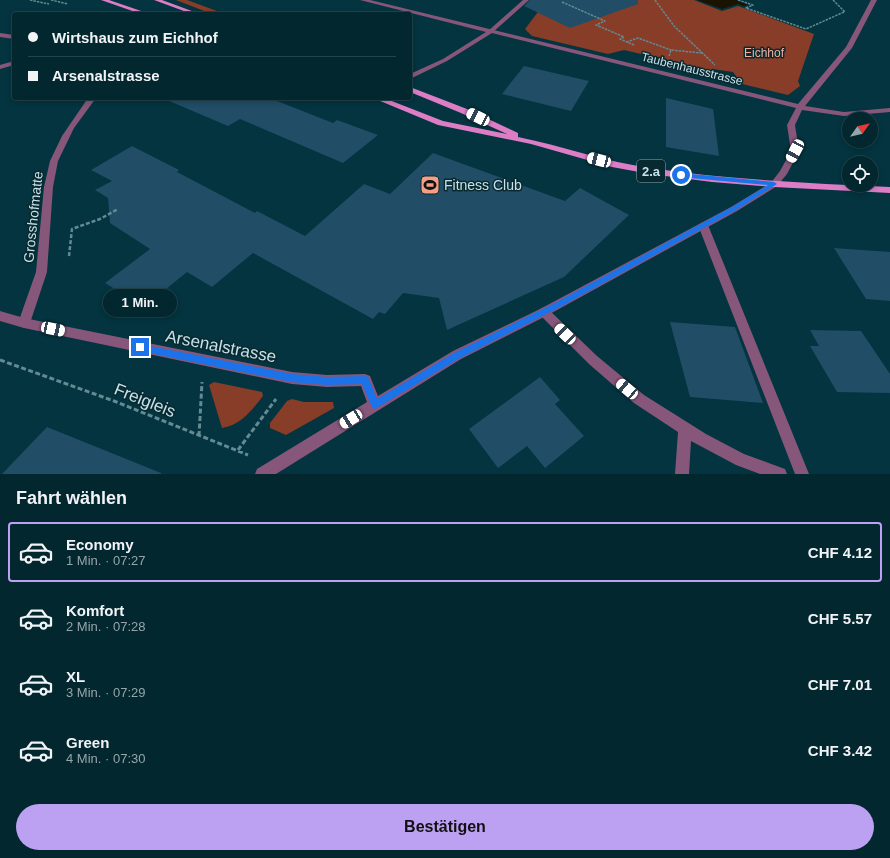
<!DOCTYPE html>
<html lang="de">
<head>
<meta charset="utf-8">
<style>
	:root { --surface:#02272f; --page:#10333b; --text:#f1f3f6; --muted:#96a5aa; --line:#23444b; --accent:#bca0f2 }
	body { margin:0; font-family:Helvetica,sans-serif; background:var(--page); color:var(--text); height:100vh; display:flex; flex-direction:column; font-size:15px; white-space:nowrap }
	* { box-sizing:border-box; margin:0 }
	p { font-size:13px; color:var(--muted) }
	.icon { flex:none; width:22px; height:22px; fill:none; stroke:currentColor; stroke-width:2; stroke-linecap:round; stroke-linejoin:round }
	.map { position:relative; height:474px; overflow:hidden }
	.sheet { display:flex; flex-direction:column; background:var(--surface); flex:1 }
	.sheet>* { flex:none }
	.top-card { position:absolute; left:12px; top:12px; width:400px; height:88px; border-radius:4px; box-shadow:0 2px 6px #0003,0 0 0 1px var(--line); display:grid; align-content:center; height:88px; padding:0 16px; background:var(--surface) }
	.needle { width:26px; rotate:56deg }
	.controls { position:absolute; left:842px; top:112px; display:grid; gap:8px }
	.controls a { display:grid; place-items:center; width:36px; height:36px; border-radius:50%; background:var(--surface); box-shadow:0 2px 6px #0003,0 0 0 1px var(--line); font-size:20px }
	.end { position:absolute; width:18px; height:18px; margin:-9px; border:5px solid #1a73e8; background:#fff; box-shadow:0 0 0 2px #fff }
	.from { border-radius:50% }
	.bubble { position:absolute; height:28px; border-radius:14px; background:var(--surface); box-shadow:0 2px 6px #0003,0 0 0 1px var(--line); font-size:13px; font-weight:600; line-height:28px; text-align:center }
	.car { position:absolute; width:12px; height:24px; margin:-12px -6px; border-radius:5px; box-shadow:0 0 3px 1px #0007; background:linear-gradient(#fff 24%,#345 0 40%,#fff 0 76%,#345 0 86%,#fff 0) }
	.top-card b { display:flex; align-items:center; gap:14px; height:38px; font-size:15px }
	.top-card b+b { border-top:1px solid var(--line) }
	.top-card i { width:10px; height:10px; background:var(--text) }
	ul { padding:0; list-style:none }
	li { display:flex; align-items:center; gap:12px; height:60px; margin:0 8px 6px; padding:0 8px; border:2px solid transparent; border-radius:4px }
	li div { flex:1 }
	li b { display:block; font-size:15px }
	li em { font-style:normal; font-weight:600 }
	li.current { border-color:var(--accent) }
	li>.icon { width:36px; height:36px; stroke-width:1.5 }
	h2 { padding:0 16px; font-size:18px; line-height:48px }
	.cta { display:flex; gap:8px; margin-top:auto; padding:8px 16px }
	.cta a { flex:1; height:46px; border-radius:24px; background:var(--accent); color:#111; font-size:16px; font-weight:600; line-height:46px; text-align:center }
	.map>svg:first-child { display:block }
	.green { fill:#883d28 }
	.water { fill:#191300 }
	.building { fill:#214d66 }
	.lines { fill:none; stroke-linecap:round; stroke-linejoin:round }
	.path-far2 { stroke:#648a94; stroke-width:1.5; stroke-dasharray:2.5 1; stroke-linecap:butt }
	.path-far1 { stroke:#648a94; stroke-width:2.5; stroke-dasharray:4 2; stroke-linecap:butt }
	.path { stroke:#648a94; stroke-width:3; stroke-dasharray:5 2.5; stroke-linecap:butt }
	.service { fill:#86577a; fill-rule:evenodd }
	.minor { fill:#86577a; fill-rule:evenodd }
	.tertiary { fill:#86577a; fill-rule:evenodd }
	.primary { fill:#dc7dc5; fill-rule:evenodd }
	.route { fill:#1a73e8 }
	.labels { text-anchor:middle; stroke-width:3; stroke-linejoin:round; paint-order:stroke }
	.far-park-label { font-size:12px; fill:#f5b09c; stroke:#092930 }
	.far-street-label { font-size:12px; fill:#c5e1ea; stroke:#092930 }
	.shield { fill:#092930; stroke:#8daab2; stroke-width:1 }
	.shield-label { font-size:13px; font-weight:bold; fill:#c5e1ea }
	.poi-label { font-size:14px; fill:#c5e1ea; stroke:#092930; text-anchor:start }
	.street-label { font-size:14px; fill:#c5e1ea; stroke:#092930 }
	.near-street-label { font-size:17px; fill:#c5e1ea; stroke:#092930 }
</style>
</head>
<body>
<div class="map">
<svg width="890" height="474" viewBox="0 0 890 474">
	<rect width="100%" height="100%" fill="#03343f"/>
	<path class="green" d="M 176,0 L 187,0 L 225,14 L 212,14 Z
		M 547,0 L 694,0 L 722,11 L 738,6 L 814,34 L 798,81 L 800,86 L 788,95 L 742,84 L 733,72 L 713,69 L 706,72 L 679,66 L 680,63 L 624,50 L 608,54 L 532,36 L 525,29 Z
		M 214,382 L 262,392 L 263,396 C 251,411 241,425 222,428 L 209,385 Z
		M 292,399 L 304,402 L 333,402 L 334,408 L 286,435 L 270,428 L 270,423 L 287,401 Z"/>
	<path class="water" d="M 697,0 L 736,0 L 748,5 L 743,6 L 738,4 L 722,9 Z"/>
	<path class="building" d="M 530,0 L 638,0 L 638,4 L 570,28 L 524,6 Z
		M 524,66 L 589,81 L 571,111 L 502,94 Z
		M 162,98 L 274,98 L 272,99 L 333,123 L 337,120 L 378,135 L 343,163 L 240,119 L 228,126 Z
		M 666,98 L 713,109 L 719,156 L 666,147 Z
		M 132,146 L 179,170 L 177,172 L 255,213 L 257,211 L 305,236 L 364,184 L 390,194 L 433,153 L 565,201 L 580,188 L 629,215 L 564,277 L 447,330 L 439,298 L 403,293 L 385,314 L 379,312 L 373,319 L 253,253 L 212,287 L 187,272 L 144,307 L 105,283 L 150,249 L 110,223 L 108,198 L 95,190 L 112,181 L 91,170 Z
		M 834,248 L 890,252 L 890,301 L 866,299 Z
		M 670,322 L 735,327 L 763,403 L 690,397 Z
		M 810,330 L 861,331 L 890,374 L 890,393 L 837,392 L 810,346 L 819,346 Z
		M 540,377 L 560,400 L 555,404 L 584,436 L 545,468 L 527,446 L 498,468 L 469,429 Z
		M 47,427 L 161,473 L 161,474 L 2,474 Z"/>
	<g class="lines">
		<path class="path-far2" d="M 30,0 L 49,4
			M 51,0 L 68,4
			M 655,0 L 674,26 L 715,65
			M 738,0 L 753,5 L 746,8 L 806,29 L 844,12
			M 833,0 L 845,12
			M 562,2 L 605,21 L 596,25 L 624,37 L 620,39 L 627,42
			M 634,45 L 627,42 L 638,38 L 671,50
			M 669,56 L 671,50 L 702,53"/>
		<path class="path-far1" d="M 69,256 L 72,229 L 100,219 L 118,209"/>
		<path class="path" d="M 0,360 L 114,401 L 248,455
			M 199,436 L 202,382
			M 238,450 L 276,399"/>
		<path class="service" d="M 523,0 L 529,0 L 492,33 L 488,33 L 488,31 Z
			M 703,222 L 708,225 L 809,474 L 795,474 L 698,225 Z
			M 544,307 L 548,309 L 597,356 L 644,395 L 706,434 L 744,454 L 785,469 L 787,474 L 760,474 L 736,465 L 691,441 L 689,474 L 675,474 L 678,432 L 634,403 L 589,364 L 540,315 L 538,312 L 540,309 Z"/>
		<path class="minor" d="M 360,0 L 370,0 L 798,104 L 846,47 L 871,0 L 877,0 L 852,48 L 805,106 L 844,112 L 890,108 L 890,112 L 844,116 L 802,110 L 795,125 L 799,151 L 787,174 L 777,186 L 774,187 L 770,184 L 780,171 L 791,151 L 787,125 L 796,108 L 492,33 L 447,61 L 410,79 L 410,74 L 443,59 L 486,32 Z
			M 0,33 L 14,35 L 14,39 L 0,37 Z
			M 14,61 L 14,65 L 0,69 L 0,65 Z
			M 88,98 L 96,98 L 74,128 L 58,161 L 53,187 L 47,272 L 30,323 L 28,326 L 24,328 L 20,326 L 18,323 L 36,272 L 44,187 L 50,161 L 62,136 Z"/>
		<path class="tertiary" d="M 774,181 L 778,184 L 777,186 L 737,211 L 548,315 L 461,359 L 276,474 L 255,474 L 257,469 L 367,402 L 361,386 L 327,387 L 292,384 L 24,328 L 0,321 L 0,311 L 24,318 L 292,372 L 327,375 L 365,374 L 370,376 L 378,396 L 453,351 L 540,309 L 731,207 Z"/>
		<path class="primary" d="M 101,0 L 109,0 L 150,14 L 141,14 Z
			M 154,0 L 162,0 L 200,14 L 192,14 Z
			M 410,87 L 467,109 L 518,133 L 518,137 C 563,146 606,162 651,168 C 730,180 810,183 890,187 L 890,193 L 774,187 L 712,182 L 650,174 L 612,167 L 531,144 L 438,125 L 373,98 L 384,98 L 443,121 L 507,134 L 461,113 L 410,92 Z"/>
	</g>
	<path class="route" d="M 681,173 L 774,182 L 777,184 L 736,210 L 560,307 L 460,358 L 375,409 L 372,407 L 362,384 L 327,385 L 292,382 L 140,351 L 136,347 L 140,344 L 292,374 L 327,377 L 365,376 L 368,377 L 377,399 L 454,353 L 555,303 L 732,207 L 768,185 L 679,177 L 678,175 Z"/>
	<defs>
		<g id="stadium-square" transform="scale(1)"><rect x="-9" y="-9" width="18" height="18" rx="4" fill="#f49e86" stroke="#092930"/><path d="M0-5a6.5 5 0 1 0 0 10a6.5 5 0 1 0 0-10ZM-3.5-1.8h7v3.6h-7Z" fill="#111"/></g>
	</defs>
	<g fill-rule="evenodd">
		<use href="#stadium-square" x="430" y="185"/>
	</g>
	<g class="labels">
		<g class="far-park-label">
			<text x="764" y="57">Eichhof</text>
		</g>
		<g class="far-street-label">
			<text transform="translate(692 69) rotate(14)" y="4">Taubenhausstrasse</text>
		</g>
		<rect class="shield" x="637" y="160" width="28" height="22" rx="3"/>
		<g class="shield-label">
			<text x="651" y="176">2.a</text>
		</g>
		<g class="poi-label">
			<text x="444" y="190">Fitness Club</text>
		</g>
		<g class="street-label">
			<text transform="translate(33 217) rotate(-84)" y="5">Grosshofmatte</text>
		</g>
		<g class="near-street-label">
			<text transform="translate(221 346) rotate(11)" y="6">Arsenalstrasse</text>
			<text transform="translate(145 400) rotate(22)" y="6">Freigleis</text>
		</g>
	</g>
</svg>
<div class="controls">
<a><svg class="needle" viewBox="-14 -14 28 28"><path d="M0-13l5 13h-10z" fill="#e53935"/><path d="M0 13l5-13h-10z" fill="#96a5aa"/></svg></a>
<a><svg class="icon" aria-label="locate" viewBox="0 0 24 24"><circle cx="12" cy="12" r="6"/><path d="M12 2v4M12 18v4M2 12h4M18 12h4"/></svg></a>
</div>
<i class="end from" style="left:681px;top:175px"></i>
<i class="end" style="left:140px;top:347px"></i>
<div class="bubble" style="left:103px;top:289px;width:74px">1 Min.</div>
<i class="car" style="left:478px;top:117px;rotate:296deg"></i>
<i class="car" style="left:795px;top:151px;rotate:208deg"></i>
<i class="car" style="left:599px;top:160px;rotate:285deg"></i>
<i class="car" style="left:53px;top:329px;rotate:102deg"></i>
<i class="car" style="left:565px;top:334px;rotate:314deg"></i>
<i class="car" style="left:627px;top:389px;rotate:310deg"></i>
<i class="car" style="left:351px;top:419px;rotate:238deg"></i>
<div class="top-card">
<b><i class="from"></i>Wirtshaus zum Eichhof</b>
<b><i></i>Arsenalstrasse</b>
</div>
</div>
<section class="sheet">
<h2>Fahrt wählen</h2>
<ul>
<li class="current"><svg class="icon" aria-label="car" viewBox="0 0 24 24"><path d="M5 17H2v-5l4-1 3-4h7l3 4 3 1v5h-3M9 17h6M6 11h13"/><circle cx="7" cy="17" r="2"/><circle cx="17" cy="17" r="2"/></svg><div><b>Economy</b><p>1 Min. · 07:27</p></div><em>CHF 4.12</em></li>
<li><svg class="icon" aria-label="car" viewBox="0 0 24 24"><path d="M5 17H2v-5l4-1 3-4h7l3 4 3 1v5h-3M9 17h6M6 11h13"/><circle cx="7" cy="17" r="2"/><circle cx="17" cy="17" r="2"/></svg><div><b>Komfort</b><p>2 Min. · 07:28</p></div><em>CHF 5.57</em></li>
<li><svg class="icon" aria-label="car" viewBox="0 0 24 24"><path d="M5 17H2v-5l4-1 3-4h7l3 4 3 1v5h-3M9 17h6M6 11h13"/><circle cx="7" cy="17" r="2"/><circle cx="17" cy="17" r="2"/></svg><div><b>XL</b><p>3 Min. · 07:29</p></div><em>CHF 7.01</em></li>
<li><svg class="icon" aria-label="car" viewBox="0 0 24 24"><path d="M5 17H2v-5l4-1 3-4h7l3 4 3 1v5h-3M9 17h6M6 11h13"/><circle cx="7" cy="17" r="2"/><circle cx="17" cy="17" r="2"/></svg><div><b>Green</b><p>4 Min. · 07:30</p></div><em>CHF 3.42</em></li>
</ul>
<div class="cta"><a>Bestätigen</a></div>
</section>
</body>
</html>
